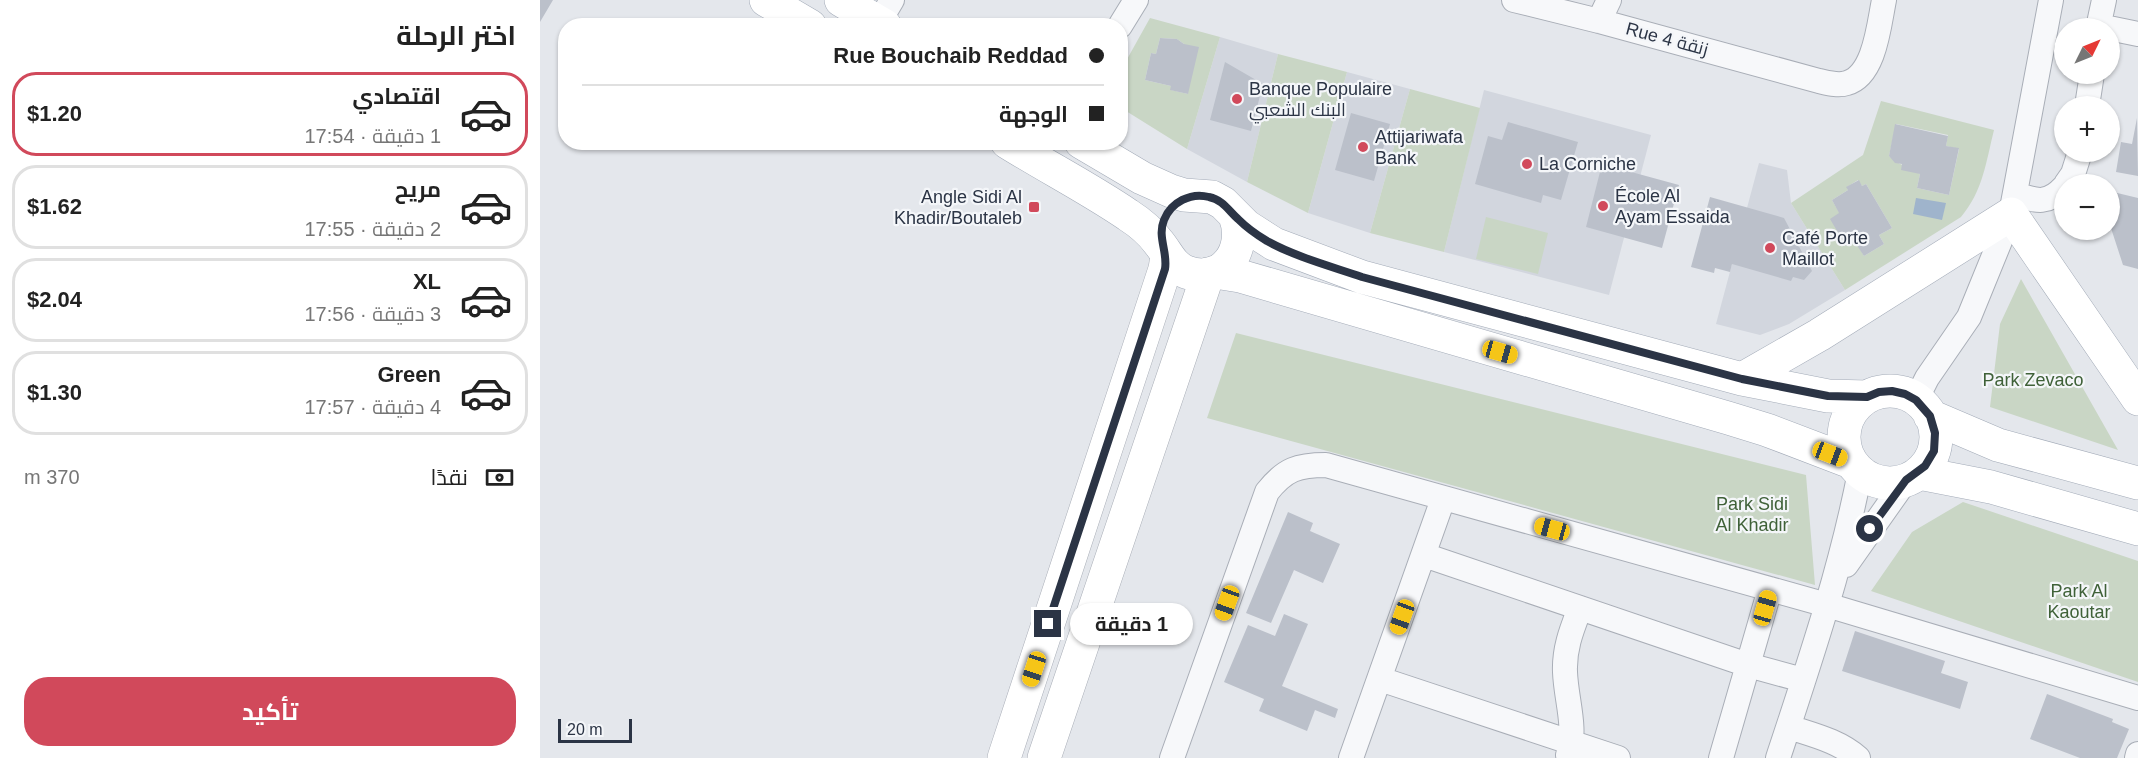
<!DOCTYPE html>
<html lang="ar">
<head>
<meta charset="utf-8">
<style>
	:root { --surface:#fff; --page:#f2f2f2; --text:#222; --muted:#767676; --line:#e0e0e0; --accent:#d1495b }
	body { margin:0; font-family:Helvetica,Cairo,sans-serif; background:var(--page); color:var(--text); direction:rtl; height:100vh; display:flex; flex-direction:column; font-size:22px; white-space:nowrap }
	* { box-sizing:border-box; margin:0 }
	p { font-size:20px; color:var(--muted) }
	.icon { flex:none; width:33px; height:33px; fill:none; stroke:currentColor; stroke-width:2; stroke-linecap:round; stroke-linejoin:round }
	.map { position:relative; flex:1; overflow:hidden; direction:ltr }
	.side { display:flex; flex-direction:column; background:var(--surface); width:540px }
	.side>* { flex:none }
	.hud { position:absolute; left:18px; top:18px; width:570px; height:132px; border-radius:24px; box-shadow:0 2px 4px #0004; direction:rtl; display:grid; align-content:center; height:132px; padding:0 24px; background:var(--surface) }
	.needle { width:39px; rotate:47deg }
	.buttons { position:absolute; left:1514px; top:18px; display:grid; gap:12px }
	.buttons a { display:grid; place-items:center; width:66px; height:66px; border-radius:50%; background:var(--surface); box-shadow:0 2px 4px #0004; font-size:30px }
	.scale { position:absolute; left:18px; bottom:15px; width:74px; box-sizing:border-box; padding-left:6px; border:3px solid #2b3445; border-top:0; font-size:16px; line-height:21px; white-space:nowrap; color:#2b3445; -webkit-text-stroke:4px #f4f6f9; paint-order:stroke }
	.end { position:absolute; width:27px; height:27px; margin:-14px; border:8px solid #2b3445; background:#fff; box-shadow:0 0 0 3px #fff }
	.from { border-radius:50% }
	.bubble { position:absolute; height:42px; border-radius:21px; background:var(--surface); box-shadow:0 2px 4px #0004; font-size:20px; font-weight:700; line-height:42px; text-align:center; direction:rtl }
	.car { position:absolute; width:18px; height:36px; margin:-18px -9px; border-radius:8px; box-shadow:0 0 4px 2px #0007; background:linear-gradient(#f5c518 24%,#345 0 40%,#f5c518 0 76%,#345 0 86%,#f5c518 0) }
	.hud b { display:flex; align-items:center; gap:21px; height:57px; font-size:22px }
	.hud b+b { border-top:2px solid var(--line) }
	.hud i { width:15px; height:15px; background:var(--text) }
	ul { padding:0; list-style:none }
	li { display:flex; align-items:center; gap:18px; height:84px; margin:0 12px 9px; padding:0 12px; border:3px solid var(--line); border-radius:24px }
	li div { flex:1 }
	li b { display:block; font-size:22px }
	li em { font-style:normal; font-weight:700 }
	li.current { border-color:var(--accent) }
	li>.icon { width:54px; height:54px; stroke-width:1.5 }
	h2 { padding:0 24px; font-size:27px; line-height:72px }
	.pay { display:flex; align-items:center; gap:15px; height:66px; padding:0 24px; font-size:22px }
	.pay p { margin-inline-start:auto }
	.cta { display:flex; gap:12px; margin-top:auto; padding:12px 24px }
	.cta a { flex:1; height:69px; border-radius:24px; background:var(--accent); color:#fff; font-size:24px; font-weight:700; line-height:69px; text-align:center }
	main { display:flex; flex:1; min-height:0 }
	.map>svg:first-child { display:block }
	.built { fill:#d2d6de }
	.green { fill:#c9d6c5; fill-rule:evenodd }
	.water { fill:#9fb4cc }
	.building { fill:#bbc0ca }
	.lines { fill:none; stroke-linecap:round; stroke-linejoin:round }
	.street-casing { stroke:#a9aeb7; stroke-width:26 }
	.secondary-casing { stroke:#a9aeb7; stroke-width:34 }
	.primary-casing { stroke:#a3abb8; stroke-width:34 }
	.street { stroke:#f7f8fa; stroke-width:24 }
	.secondary { stroke:#fff; stroke-width:33 }
	.primary { stroke:#fff; stroke-width:33 }
	.route { stroke:#2b3445; stroke-width:8 }
	.poi-dot { fill:#d1495b; stroke:#f4f6f9; stroke-width:2 }
	.labels { text-anchor:middle; stroke-width:4.5; stroke-linejoin:round; paint-order:stroke }
	.street-label { font-size:18px; fill:#2b3445; stroke:#f4f6f9 }
	.poi-label { font-size:18px; fill:#2b3445; stroke:#f4f6f9; text-anchor:start }
	.park-label { font-size:18px; fill:#3f6138; stroke:#f4f6f9 }
</style>
</head>
<body>
<main>
<div class="map">
<svg width="1598" height="758" viewBox="0 0 1598 758">
	<rect width="100%" height="100%" fill="#e4e7ec"/>
	<path class="built" d="M 680,37 L 738,54 L 707,182 L 647,149 Z
		M 807,72 L 870,89 L 830,233 L 768,213 Z
		M 944,90 L 1111,135 L 1069,295 L 904,252 Z
		M 1219,163 L 1247,170 L 1251,203 L 1305,290 L 1249,324 L 1220,335 L 1176,324 Z"/>
	<path class="green" d="M 610,18 L 680,37 L 647,149 L 586,111 L 581,99 L 581,70 ZM 620,38 L 637,39 L 644,44 L 648,94 L 631,90 L 631,86 L 605,80 L 611,53 L 616,54 Z
		M 738,54 L 807,72 L 768,213 L 707,182 Z
		M 870,89 L 940,108 L 904,252 L 830,233 Z
		M 1341,101 L 1454,130 C 1446,162 1443,191 1421,217 L 1305,290 L 1251,203 L 1323,155 ZM 1356,124 L 1408,135 L 1406,146 L 1419,149 L 1409,195 L 1377,188 L 1380,174 C 1370,168 1357,164 1349,156 ZM 1318,180 L 1322,186 L 1326,184 L 1352,228 L 1339,235 L 1344,244 L 1324,256 L 1292,200 L 1308,190 L 1307,187 Z
		M 946,217 L 1008,233 L 998,274 L 936,259 Z
		M 1481,279 L 1578,450 L 1450,407 L 1460,324 Z
		M 696,333 L 1266,475 L 1275,585 L 667,418 Z
		M 1423,502 L 1598,561 L 1598,682 L 1331,591 L 1372,532 Z"/>
	<path class="water" d="M 1376,198 L 1406,203 L 1402,220 L 1373,214 Z"/>
	<path class="building" d="M 0,0 L 13,0 L 0,22 Z
		M 620,38 L 637,39 L 644,44 L 659,47 L 648,94 L 630,90 L 631,86 L 605,80 L 611,53 L 616,54 Z
		M 685,62 L 723,84 L 711,131 L 670,120 Z
		M 811,113 L 850,124 L 834,181 L 795,170 Z
		M 1597,118 L 1598,176 L 1576,172 L 1581,142 L 1592,144 Z
		M 968,122 L 1038,142 L 1021,200 L 1003,195 L 1001,203 L 935,184 L 948,136 L 962,140 Z
		M 1355,124 L 1408,136 L 1406,146 L 1419,148 L 1409,195 L 1377,188 L 1380,174 L 1361,170 L 1362,164 L 1355,163 L 1349,156 Z
		M 1062,164 L 1139,185 L 1122,248 L 1046,227 Z
		M 1319,180 L 1322,186 L 1326,184 L 1352,228 L 1339,235 L 1344,244 L 1324,256 L 1314,241 L 1306,246 L 1290,219 L 1299,213 L 1292,200 L 1308,190 L 1306,187 Z
		M 1569,191 L 1598,198 L 1598,269 L 1583,265 L 1569,222 Z
		M 1170,197 L 1244,218 L 1272,271 L 1264,280 L 1253,277 L 1251,281 L 1192,264 L 1190,272 L 1175,268 L 1174,273 L 1151,267 Z
		M 748,512 L 773,523 L 770,531 L 800,544 L 783,583 L 754,570 L 731,623 L 706,613 Z
		M 744,614 L 768,624 L 742,686 L 798,709 L 795,718 L 775,710 L 767,731 L 719,711 L 724,699 L 684,682 L 708,625 L 735,636 Z
		M 1315,631 L 1405,661 L 1401,673 L 1428,682 L 1420,709 L 1302,671 Z
		M 1507,694 L 1573,719 L 1572,722 L 1589,729 L 1577,758 L 1540,758 L 1490,739 Z"/>
	<g class="lines">
		<g class="street-casing">
			<path id="street" d="M 974,0 L 1059,21 L 1279,81 C 1288,83 1298,86 1307,83 C 1335,75 1339,24 1344,0
				M 1059,21 L 1069,0
				M 339,22 L 352,0
				M 580,26 L 596,0
				M 1559,26 L 1598,34
				M 1558,28 L 1564,0
				M 1547,106 L 1552,74
				M 1526,184 L 1533,174 L 1540,152
				M 1475,194 C 1497,201 1507,205 1524,187
				M 1376,400 L 1387,378 L 1429,317 L 1471,214 L 1511,0
				M 884,555 L 1208,665 L 1263,680
				M 1306,565 L 1366,480
				M 840,679 L 1078,758
				M 1249,727 C 1273,735 1299,741 1318,758
				M 1028,755 C 1037,728 1026,700 1025,672 C 1024,648 1032,629 1040,608
				M 632,758 L 727,492 C 745,469 758,465 786,465 L 1287,605 L 1598,698
				M 811,758 L 903,499
				M 1181,758 L 1230,589
				M 1238,758 C 1269,664 1301,570 1320,472
				M 1597,758 L 1598,754"/>
		</g>
		<g class="secondary-casing">
			<path id="secondary" d="M 464,758 L 625,269 L 627,256
				M 504,758 L 668,274"/>
		</g>
		<g class="primary-casing">
			<path id="primary" d="M 226,0 L 270,26
				M 301,0 L 345,26
				M 467,142 C 507,167 550,189 588,215 C 599,222 611,232 619,243 C 628,254 632,266 646,272 C 683,286 708,249 695,216
				M 541,142 L 602,178 L 631,191 L 644,195 L 672,197 L 683,203 L 706,226 L 734,244 L 822,277 L 1202,379 L 1288,396 L 1327,397
				M 675,272 L 700,276 L 1188,418 L 1227,430 L 1311,462
				M 1202,379 L 1279,335 L 1471,214 L 1598,399
				M1304 437a46 46 0 1 1 92 0a46 46 0 1 1-92 0Z
				M 1390,416 L 1458,445 L 1598,483
				M 1379,473 L 1451,487 L 1598,529"/>
		</g>
		<use href="#street" class="street"/>
		<use href="#secondary" class="secondary"/>
		<use href="#primary" class="primary"/>
	</g>
	<g class="lines">
		<path class="route" d="M 508,624 L 625,269 C 628,252 617,237 624,220 C 631,202 651,192 669,197 C 683,200 688,210 698,219 C 706,227 717,235 727,241 C 756,257 790,266 822,277 L 1202,379 L 1288,396 L 1327,397 L 1339,392 L 1352,391 L 1365,394 L 1376,400 L 1390,416 L 1395,433 L 1394,451 L 1385,466 L 1366,480 L 1330,529"/>
	</g>
	<g class="poi-dot">
		<circle cx="697" cy="99" r="6"/>
		<circle cx="823" cy="147" r="6"/>
		<circle cx="987" cy="164" r="6"/>
		<circle cx="1063" cy="206" r="6"/>
		<rect x="488" y="201" width="12" height="12" rx="3"/>
		<circle cx="1230" cy="248" r="6"/>
	</g>
	<g class="labels">
		<g class="street-label">
			<text transform="translate(1127 39) rotate(15)" y="6">Rue 4 زنقة</text>
		</g>
		<g class="poi-label">
			<text x="709" y="95">Banque Populaire<tspan x="709" dy="21">البنك الشعبي</tspan></text>
			<text x="835" y="143">Attijariwafa<tspan x="835" dy="21">Bank</tspan></text>
			<text x="999" y="170">La Corniche</text>
			<text x="1075" y="202">École Al<tspan x="1075" dy="21">Ayam Essaida</tspan></text>
			<text x="482" y="203" text-anchor="end">Angle Sidi Al<tspan x="482" dy="21">Khadir/Boutaleb</tspan></text>
			<text x="1242" y="244">Café Porte<tspan x="1242" dy="21">Maillot</tspan></text>
		</g>
		<g class="park-label">
			<text x="1493" y="386">Park Zevaco</text>
			<text x="1212" y="510">Park Sidi<tspan x="1212" dy="21">Al Khadir</tspan></text>
			<text x="1539" y="597">Park Al<tspan x="1539" dy="21">Kaoutar</tspan></text>
		</g>
	</g>
</svg>
<div class="buttons">
<a><svg class="needle" viewBox="-14 -14 28 28"><path d="M0-13l5 13h-10z" fill="#e53935"/><path d="M0 13l5-13h-10z" fill="#767676"/></svg></a>
<a>+</a>
<a>−</a>
</div>
<div class="scale">20 m</div>
<i class="end from" style="left:1330px;top:529px"></i>
<i class="end" style="left:508px;top:624px"></i>
<div class="bubble" style="left:530px;top:603px;width:123px">1 دقيقة</div>
<i class="car" style="left:960px;top:352px;rotate:106deg"></i>
<i class="car" style="left:1290px;top:454px;rotate:111deg"></i>
<i class="car" style="left:1012px;top:529px;rotate:285deg"></i>
<i class="car" style="left:687px;top:603px;rotate:200deg"></i>
<i class="car" style="left:1225px;top:608px;rotate:16deg"></i>
<i class="car" style="left:862px;top:617px;rotate:200deg"></i>
<i class="car" style="left:494px;top:669px;rotate:198deg"></i>
<div class="hud">
<b><i class="from"></i>Rue Bouchaib Reddad</b>
<b><i></i>الوجهة</b>
</div>
</div>
<section class="side">
<h2>اختر الرحلة</h2>
<ul>
<li class="current"><svg class="icon" aria-label="car" viewBox="0 0 24 24"><path d="M5 17H2v-5l4-1 3-4h7l3 4 3 1v5h-3M9 17h6M6 11h13"/><circle cx="7" cy="17" r="2"/><circle cx="17" cy="17" r="2"/></svg><div><b>اقتصادي</b><p>1 دقيقة · 17:54</p></div><em>$1.20</em></li>
<li><svg class="icon" aria-label="car" viewBox="0 0 24 24"><path d="M5 17H2v-5l4-1 3-4h7l3 4 3 1v5h-3M9 17h6M6 11h13"/><circle cx="7" cy="17" r="2"/><circle cx="17" cy="17" r="2"/></svg><div><b>مريح</b><p>2 دقيقة · 17:55</p></div><em>$1.62</em></li>
<li><svg class="icon" aria-label="car" viewBox="0 0 24 24"><path d="M5 17H2v-5l4-1 3-4h7l3 4 3 1v5h-3M9 17h6M6 11h13"/><circle cx="7" cy="17" r="2"/><circle cx="17" cy="17" r="2"/></svg><div><b>XL</b><p>3 دقيقة · 17:56</p></div><em>$2.04</em></li>
<li><svg class="icon" aria-label="car" viewBox="0 0 24 24"><path d="M5 17H2v-5l4-1 3-4h7l3 4 3 1v5h-3M9 17h6M6 11h13"/><circle cx="7" cy="17" r="2"/><circle cx="17" cy="17" r="2"/></svg><div><b>Green</b><p>4 دقيقة · 17:57</p></div><em>$1.30</em></li>
</ul>
<div class="pay"><svg class="icon" aria-label="cash" viewBox="0 0 24 24"><path d="M3 7h18v10H3z"/><circle cx="12" cy="12" r="2"/></svg>نقدًا<p>370 m</p></div>
<div class="cta"><a>تأكيد</a></div>
</section>
</main>
</body>
</html>
